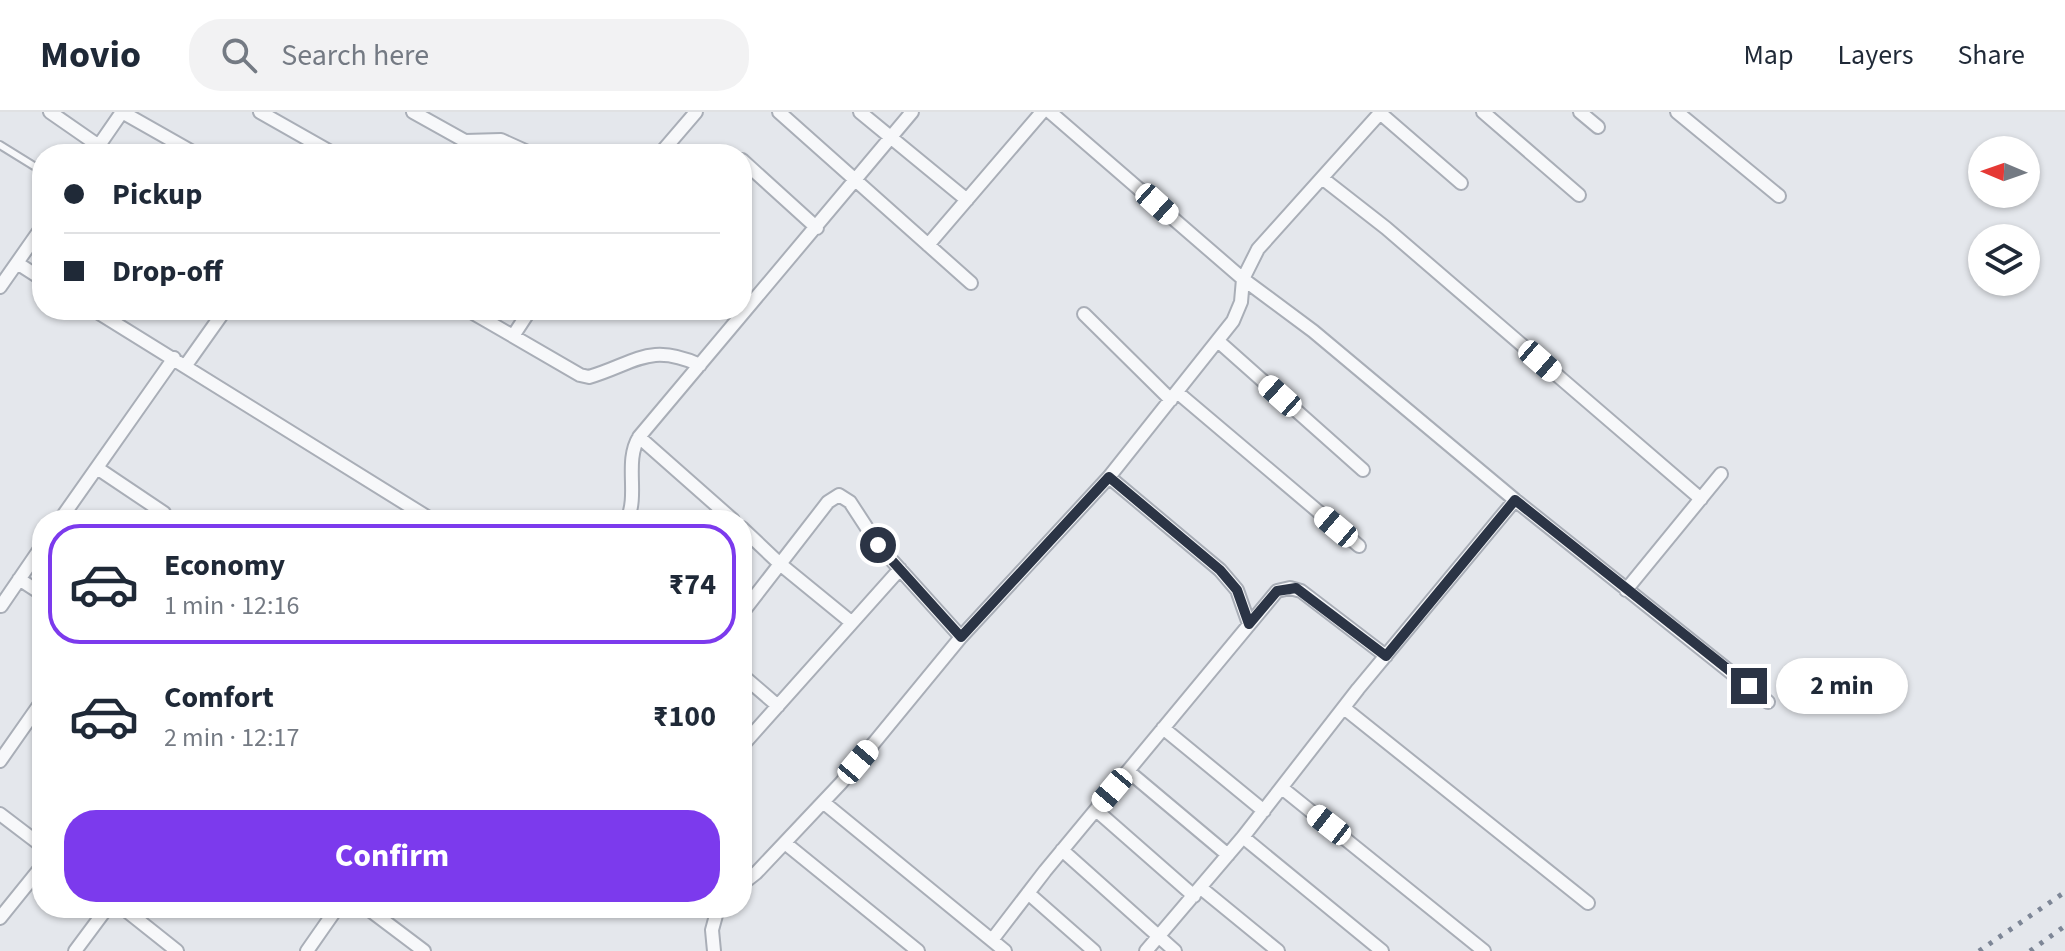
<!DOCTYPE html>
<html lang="en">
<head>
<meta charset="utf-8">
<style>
	:root { --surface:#fff; --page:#f2f2f3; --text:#1f2937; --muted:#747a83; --line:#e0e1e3; --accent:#7c3aed }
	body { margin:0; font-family:"Source Sans 3",sans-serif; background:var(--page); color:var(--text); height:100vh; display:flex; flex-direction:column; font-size:30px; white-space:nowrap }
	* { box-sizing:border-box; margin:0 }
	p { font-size:26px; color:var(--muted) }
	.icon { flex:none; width:44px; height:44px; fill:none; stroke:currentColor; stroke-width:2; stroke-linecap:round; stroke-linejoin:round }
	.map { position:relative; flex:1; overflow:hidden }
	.sheet { position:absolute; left:32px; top:398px; width:720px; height:408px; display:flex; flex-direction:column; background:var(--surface); border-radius:32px; box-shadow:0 2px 6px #0004 }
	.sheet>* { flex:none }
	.top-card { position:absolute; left:32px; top:32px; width:720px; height:176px; border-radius:32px; box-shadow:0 2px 6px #0004; display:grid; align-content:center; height:176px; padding:0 32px; background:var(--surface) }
	.needle { width:52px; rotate:272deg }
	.controls { position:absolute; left:1968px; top:24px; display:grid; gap:16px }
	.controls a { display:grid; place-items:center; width:72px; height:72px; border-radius:50%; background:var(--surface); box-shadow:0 2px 6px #0004; font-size:40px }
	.end { position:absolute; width:36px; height:36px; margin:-18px; border:10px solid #2b3445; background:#fff; box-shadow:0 0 0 4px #fff }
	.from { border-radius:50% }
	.bubble { position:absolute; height:56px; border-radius:28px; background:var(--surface); box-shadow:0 2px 6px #0004; font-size:26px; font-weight:700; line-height:56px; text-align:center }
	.car { position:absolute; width:24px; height:48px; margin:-24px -12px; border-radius:10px; box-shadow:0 0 6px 2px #0007; background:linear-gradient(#fff 24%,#345 0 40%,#fff 0 76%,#345 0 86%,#fff 0) }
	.top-card b { display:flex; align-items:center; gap:28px; height:76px; font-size:30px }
	.top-card b+b { border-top:2px solid var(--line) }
	.top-card i { width:20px; height:20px; background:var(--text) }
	ul { padding:14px 0 0; list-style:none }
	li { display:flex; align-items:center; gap:24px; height:120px; margin:0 16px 12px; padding:0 16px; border:4px solid transparent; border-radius:32px }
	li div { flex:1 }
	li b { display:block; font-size:30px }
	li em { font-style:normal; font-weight:700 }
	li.active { border-color:var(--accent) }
	li>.icon { width:72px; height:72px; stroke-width:1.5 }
	.action { display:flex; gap:16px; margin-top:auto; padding:16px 32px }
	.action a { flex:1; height:92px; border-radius:32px; background:var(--accent); color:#fff; font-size:32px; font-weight:700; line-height:92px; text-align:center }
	header { display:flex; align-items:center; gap:48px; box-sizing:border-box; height:112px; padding:0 40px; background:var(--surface); border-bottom:2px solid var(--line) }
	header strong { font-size:38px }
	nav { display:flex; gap:44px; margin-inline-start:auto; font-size:28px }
	.search { width:560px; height:72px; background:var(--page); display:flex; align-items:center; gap:20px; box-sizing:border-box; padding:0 28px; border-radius:32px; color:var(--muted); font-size:30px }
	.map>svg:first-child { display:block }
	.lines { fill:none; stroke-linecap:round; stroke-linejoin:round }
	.service-casing { stroke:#a9aeb7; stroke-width:10 }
	.minor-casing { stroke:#a9aeb7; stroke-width:16 }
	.service { stroke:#f7f8fa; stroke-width:6 }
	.minor { stroke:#f7f8fa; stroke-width:12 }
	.rail { stroke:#7d8696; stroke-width:5; stroke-dasharray:4 8; stroke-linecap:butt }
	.route { stroke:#2b3445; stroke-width:10 }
</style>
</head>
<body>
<header>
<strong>Movio</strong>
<div class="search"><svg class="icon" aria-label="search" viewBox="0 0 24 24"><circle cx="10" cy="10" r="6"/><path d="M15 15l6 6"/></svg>Search here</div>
<nav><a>Map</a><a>Layers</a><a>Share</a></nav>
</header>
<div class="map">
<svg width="2065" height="839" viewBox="0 0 2065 839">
	<rect width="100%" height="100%" fill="#e4e7ec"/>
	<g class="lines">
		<g class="service-casing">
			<path id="service" d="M 0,33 L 42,59"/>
		</g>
		<g class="minor-casing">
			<path id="minor" d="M 50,0 L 99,34
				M 122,0 L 196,42
				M 260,0 L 334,42
				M 413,0 L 465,29 L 501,28 L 532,42
				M 779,0 L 971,171
				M 860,0 L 967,88
				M 1050,0 L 1243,167 L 1313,219 L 1515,388 L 1768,590
				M 1483,0 L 1579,83
				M 1580,0 L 1598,15
				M 1677,0 L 1779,84
				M 1380,1 L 1461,71
				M 93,42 L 122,0
				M 660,42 L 696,0
				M 742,48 L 817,116
				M 1322,66 L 1386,116 L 1701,387
				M 928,133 L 1042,0
				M 17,151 L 42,167
				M 0,175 L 42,115
				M 94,198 L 432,408
				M 468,198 L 580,263 L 589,265 C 636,251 649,230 700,253
				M 1084,202 L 1171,288
				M 513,224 L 530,198
				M 1218,229 L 1363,358
				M 186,253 L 225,198
				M 1177,280 L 1359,434
				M 639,325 L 733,408
				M 97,356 L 164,401
				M 1109,365 L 1220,458 L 1237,478 L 1249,512
				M 60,408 L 174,246
				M 627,408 C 639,382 624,350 639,325 L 912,0
				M 742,416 L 780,452 L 851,510
				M 19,467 L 42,482
				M 1626,478 L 1721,362
				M 1,494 L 42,434
				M 742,501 L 828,390 L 839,383 L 850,390 L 878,433 L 961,525
				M 742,563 L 778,594
				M 1344,596 L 1588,791
				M 1163,616 L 1264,699
				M 742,634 L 900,457
				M 0,649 L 42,589
				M 1128,659 L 1228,743
				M 1282,676 L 1484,839
				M 823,690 L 1005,839
				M 1096,698 L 1194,784
				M 0,702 L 42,734
				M 1243,725 L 1382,839
				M 785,731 L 918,839
				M 1062,738 L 1175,839
				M 742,772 L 756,761 L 841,671 L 961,525 L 1109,365 L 1233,209 L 1241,190 L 1243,167 L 1258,137 L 1381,0
				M 1201,776 L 1278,839
				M 1028,781 L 1094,839
				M 123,796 L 177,839
				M 367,796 L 424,839
				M 0,806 L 42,754
				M 992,828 L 1045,759 L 1277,479 L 1290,476 L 1301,479 L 1386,544
				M 75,839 L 107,796
				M 307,839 L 337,796
				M 714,839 L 712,818 L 718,796
				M 1146,839 L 1243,725 L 1358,577 L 1515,388"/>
		</g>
		<use href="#service" class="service"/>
		<use href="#minor" class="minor"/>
		<path class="rail" d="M 1979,839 L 2065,780
			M 2030,839 L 2065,814"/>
	</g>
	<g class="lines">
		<path class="route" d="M 878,433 L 961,525 L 1109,365 L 1220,458 L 1237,478 L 1249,512 L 1277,479 L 1296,476 L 1386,544 L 1515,388 L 1749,574"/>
	</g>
</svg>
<div class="controls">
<a><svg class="needle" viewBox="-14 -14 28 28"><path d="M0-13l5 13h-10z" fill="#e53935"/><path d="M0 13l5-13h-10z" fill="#747a83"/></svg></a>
<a><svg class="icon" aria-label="layers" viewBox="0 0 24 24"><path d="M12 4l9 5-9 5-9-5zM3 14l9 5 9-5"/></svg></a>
</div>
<i class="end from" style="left:878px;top:433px"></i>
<i class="end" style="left:1749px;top:574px"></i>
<div class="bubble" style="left:1776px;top:546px;width:132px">2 min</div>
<i class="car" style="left:1157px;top:92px;rotate:132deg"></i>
<i class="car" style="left:1540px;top:249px;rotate:131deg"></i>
<i class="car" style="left:1280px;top:284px;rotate:312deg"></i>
<i class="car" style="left:1336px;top:415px;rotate:310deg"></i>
<i class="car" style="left:858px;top:650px;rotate:40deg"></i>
<i class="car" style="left:1112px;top:678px;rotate:220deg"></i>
<i class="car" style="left:1329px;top:713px;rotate:308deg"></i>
<div class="top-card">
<b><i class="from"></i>Pickup</b>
<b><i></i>Drop-off</b>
</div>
<section class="sheet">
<ul>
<li class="active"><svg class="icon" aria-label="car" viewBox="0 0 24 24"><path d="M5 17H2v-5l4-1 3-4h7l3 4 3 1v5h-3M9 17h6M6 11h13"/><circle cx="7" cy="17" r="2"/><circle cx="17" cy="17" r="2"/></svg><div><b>Economy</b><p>1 min · 12:16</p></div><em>₹74</em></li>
<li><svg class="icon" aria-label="car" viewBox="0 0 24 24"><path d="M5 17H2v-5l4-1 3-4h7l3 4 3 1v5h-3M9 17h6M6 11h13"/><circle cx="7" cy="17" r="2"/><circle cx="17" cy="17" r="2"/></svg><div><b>Comfort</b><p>2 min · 12:17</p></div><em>₹100</em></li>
</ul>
<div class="action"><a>Confirm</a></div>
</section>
</div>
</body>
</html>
